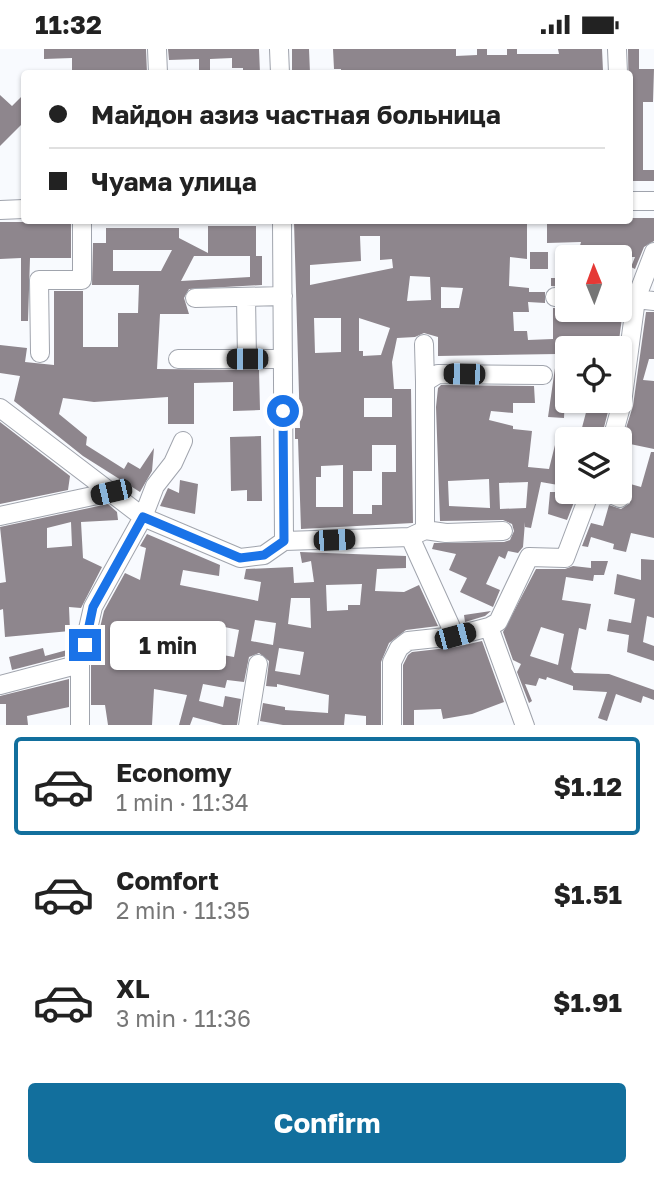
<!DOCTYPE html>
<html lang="en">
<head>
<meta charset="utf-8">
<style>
	:root { --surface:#fff; --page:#f2f2f2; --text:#222; --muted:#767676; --line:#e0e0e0; --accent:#126f9d }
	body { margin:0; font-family:"Golos Text",sans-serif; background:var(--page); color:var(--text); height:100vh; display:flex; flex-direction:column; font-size:26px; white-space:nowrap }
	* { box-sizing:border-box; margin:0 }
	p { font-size:23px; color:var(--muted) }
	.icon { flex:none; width:38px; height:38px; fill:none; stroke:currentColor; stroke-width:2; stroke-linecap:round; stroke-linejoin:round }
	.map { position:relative; height:676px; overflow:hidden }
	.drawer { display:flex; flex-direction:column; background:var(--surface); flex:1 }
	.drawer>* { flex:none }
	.guide { position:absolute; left:21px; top:21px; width:612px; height:154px; border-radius:7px; box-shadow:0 2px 5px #0004; display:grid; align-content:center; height:154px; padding:0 28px; background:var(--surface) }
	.needle { width:46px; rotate:359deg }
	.fabs { position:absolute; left:555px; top:196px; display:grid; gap:14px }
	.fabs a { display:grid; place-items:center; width:77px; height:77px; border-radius:7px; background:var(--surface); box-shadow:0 2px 5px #0004; font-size:35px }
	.end { position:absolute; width:32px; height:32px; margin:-16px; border:9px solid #1a73e8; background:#fff; box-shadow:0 0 0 4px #fff }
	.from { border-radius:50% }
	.bubble { position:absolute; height:49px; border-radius:7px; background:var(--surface); box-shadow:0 2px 5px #0004; font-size:23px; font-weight:700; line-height:49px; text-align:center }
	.car { position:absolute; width:21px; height:42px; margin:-21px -10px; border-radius:9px; box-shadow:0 0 5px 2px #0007; background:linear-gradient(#222 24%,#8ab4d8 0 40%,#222 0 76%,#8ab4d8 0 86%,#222 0) }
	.guide b { display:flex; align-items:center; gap:24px; height:66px; font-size:26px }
	.guide b+b { border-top:2px solid var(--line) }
	.guide i { width:18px; height:18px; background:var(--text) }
	ul { padding:12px 0 0; list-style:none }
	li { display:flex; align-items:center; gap:21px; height:98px; margin:0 14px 10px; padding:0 14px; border:4px solid transparent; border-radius:7px }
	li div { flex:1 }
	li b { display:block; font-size:26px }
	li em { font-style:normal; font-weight:700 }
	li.current { border-color:var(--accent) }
	li>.icon { width:63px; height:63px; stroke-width:1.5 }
	.primary-button { display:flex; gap:14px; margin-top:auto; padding:14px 28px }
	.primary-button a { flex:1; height:80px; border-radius:7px; background:var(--accent); color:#fff; font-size:28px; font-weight:700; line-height:80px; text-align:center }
	.status { display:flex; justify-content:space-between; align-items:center; height:49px; padding:0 35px; background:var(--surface); direction:ltr }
	.status svg { height:19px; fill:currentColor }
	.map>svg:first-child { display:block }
	.building { fill:#8e868d; fill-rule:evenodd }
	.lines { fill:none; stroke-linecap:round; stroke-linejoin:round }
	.minor-casing { stroke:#a0a4ad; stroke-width:20 }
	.minor { stroke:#fff; stroke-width:18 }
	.route { stroke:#1a73e8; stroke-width:9 }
</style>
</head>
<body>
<div class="status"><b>11:32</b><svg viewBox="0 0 49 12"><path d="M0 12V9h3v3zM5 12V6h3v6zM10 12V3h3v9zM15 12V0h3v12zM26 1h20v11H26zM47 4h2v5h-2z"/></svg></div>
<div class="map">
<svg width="654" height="677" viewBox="0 0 654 677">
	<rect width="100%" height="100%" fill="#f8fafe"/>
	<path class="building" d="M 44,0 L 146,0 L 147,24 L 72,24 L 72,9 L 44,10 Z
		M 168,0 L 259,0 L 260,24 L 243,24 L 243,19 L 232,19 L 232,9 L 210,10 L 210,24 L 199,24 L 199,10 L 169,11 Z
		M 292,0 L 309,0 L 310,24 L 292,24 Z
		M 333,0 L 456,0 L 456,7 L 477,6 L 477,0 L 487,0 L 487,6 L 507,6 L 507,0 L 517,0 L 517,5 L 559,5 L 558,0 L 602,0 L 603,22 L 341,24 L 341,20 L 334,20 Z
		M 628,0 L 639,0 L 639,20 L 654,20 L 653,53 L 643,53 L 643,121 L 654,121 L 654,132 L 630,132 Z
		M 24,45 L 24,73 L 0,97 L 0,46 L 12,57 Z
		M 630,169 L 654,169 L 654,192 L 644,198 L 635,220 L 631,218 L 635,208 L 577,208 L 581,193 L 547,194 L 547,172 L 630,172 Z
		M 527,172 L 527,210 L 510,208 L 509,237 L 529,239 L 529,243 L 545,243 L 545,254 L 528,253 L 529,263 L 513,263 L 514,282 L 527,282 L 528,291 L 553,290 L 553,259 L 623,261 L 618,299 L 567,299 L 564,369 L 548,368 L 557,305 L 438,307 L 438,288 L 424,284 L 415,288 L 397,289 L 392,313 L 394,340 L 411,340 L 413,474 L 301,480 L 298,390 L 295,390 L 295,379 L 300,379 L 294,173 ZM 360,187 L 380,187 L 380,211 L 392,210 L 393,219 L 310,236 L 310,216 L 361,212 ZM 410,227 L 430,228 L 431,251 L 407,252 ZM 441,238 L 463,239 L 459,259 L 441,259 ZM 314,269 L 341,269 L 341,303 L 315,304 ZM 359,269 L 390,279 L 381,306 L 363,307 L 363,302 L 359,302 ZM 364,349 L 392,349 L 392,368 L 364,368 ZM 372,396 L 396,396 L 396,423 L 382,423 L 382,456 L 372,456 L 372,465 L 353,465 L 353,422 L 372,422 ZM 343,416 L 343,458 L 316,458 L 316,428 L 321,428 L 321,417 Z
		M 0,173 L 71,173 L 71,209 L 30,209 L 28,272 L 21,272 L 21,209 L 0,210 Z
		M 208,177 L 256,177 L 256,207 L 194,207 L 181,232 L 250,228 L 250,207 L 262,207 L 262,236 L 189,240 L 184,249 L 189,265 L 160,265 L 157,320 L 259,321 L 260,361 L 233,362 L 233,333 L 194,334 L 194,375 L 168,375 L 168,348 L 94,353 L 63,349 L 59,365 L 87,388 L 86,396 L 124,420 L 128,413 L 140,420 L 154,399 L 152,422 L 140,443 L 83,407 L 14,352 L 20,327 L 0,324 L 0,296 L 27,299 L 25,313 L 54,316 L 54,242 L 83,242 L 83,298 L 118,298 L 118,264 L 138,264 L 139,236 L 92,236 L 93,194 L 106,194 L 106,179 L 179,179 L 179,189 L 208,204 ZM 113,201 L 172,201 L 161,222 L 113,222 Z
		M 530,203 L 548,203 L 548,220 L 530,220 Z
		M 551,229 L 567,229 L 567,238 L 551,237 Z
		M 646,263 L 654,263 L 654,310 L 649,310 L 643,331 L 654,332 L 654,400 L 630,395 L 623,423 L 620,422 L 620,398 L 633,357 Z
		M 441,336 L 534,337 L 535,354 L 513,354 L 513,364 L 491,362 L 489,371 L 513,377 L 513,380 L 532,382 L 528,418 L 549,420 L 557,388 L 567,390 L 567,410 L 560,409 L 558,436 L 541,433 L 531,479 L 525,478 L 525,473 L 523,498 L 518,504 L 508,502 L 505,510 L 499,507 L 486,535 L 500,541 L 493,558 L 460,543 L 467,529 L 449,521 L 456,505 L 432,500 L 434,494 L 504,493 L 510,491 L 514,482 L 512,475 L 503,471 L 440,472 L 436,358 L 438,339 ZM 489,430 L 490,459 L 449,457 L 448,432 ZM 528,433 L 526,459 L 500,460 L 499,434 Z
		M 589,352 L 610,355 L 601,390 L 579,390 Z
		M 0,373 L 70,427 L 68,441 L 0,455 Z
		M 261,387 L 262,452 L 247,452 L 247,441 L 231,442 L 230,388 Z
		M 651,403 L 654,403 L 654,489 L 631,484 L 626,503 L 613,500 L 614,495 L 591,488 L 588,498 L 582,497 L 591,474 L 603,477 L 609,456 L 621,460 L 630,454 L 629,443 L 620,436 L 620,432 L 641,438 Z
		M 180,431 L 198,435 L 195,465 L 160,457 L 168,439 L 179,444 Z
		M 550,443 L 578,443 L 567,471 L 548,465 Z
		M 108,455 L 117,463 L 118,471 L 81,473 L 83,509 L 102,518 L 81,559 L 69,558 L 70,582 L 5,588 L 3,560 L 0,561 L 0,534 L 6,533 L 0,478 ZM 71,473 L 72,497 L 47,499 L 47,479 Z
		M 147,485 L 220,516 L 219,527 L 183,521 L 180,536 L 258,552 L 261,533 L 244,530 L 246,520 L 293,518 L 294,534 L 314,533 L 311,512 L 302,514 L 300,503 L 406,507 L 406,519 L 377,520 L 375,542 L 404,543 L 419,536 L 438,577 L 406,581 L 389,594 L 381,613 L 381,676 L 366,676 L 366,667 L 345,665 L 344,676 L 283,676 L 260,672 L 263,654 L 285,658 L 285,661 L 328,664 L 329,646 L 277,635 L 277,638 L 266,637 L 269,612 L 259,604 L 249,608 L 244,633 L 227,631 L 225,639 L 203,635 L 199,652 L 223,658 L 225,647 L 241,650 L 237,676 L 223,676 L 193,668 L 190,676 L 179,676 L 187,646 L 154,640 L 152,676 L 108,676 L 105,656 L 91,656 L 91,616 L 104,562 L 125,524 L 140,531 L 146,499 L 140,497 ZM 362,535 L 360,556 L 348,556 L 348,561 L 327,562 L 326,536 ZM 291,549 L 310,549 L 311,579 L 288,575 ZM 255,571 L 276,574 L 273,596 L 251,592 ZM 210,575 L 239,581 L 234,608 L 206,603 ZM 160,581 L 182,586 L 178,608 L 150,603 ZM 279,599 L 304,603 L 300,626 L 275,622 Z
		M 641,510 L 654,511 L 654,569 L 647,567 L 643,593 L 654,597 L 654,612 L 627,603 L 629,586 L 607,582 L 609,570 L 631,574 L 635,550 L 614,545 L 617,525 L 641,531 Z
		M 591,512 L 608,512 L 604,526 L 594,526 L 593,532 L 566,528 L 562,551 L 591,555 L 586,581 L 579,579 L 571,620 L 574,624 L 609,625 L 654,641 L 654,651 L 643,647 L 641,654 L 616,645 L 607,672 L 598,669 L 607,643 L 573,641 L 573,637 L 547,628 L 546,631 L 539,629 L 536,637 L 525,635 L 532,652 L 529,654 L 517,623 L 521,615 L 513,611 L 503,583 L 536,520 L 565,520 L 573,517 L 591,519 ZM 541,578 L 564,585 L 558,616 L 530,607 Z
		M 491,562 L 485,567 L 465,573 L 464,566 Z
		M 74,592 L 70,606 L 12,621 L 9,608 L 43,599 L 45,607 L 67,601 L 69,594 Z
		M 482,592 L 504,653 L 472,665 L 443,670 L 441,660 L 414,661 L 414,676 L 403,676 L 403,616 L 408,606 L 412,603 L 456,598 Z
		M 69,630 L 69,658 L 27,667 L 28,676 L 6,676 L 6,655 L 0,655 L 0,647 Z"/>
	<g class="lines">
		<g class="minor-casing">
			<path id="minor" d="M 157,0 L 158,24
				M 279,0 L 280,24
				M 617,0 L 618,24
				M 630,152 L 654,152
				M 0,161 L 24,160
				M 282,172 L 284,492
				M 246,248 L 247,310
				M 555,248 L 567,249
				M 195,249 L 283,247
				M 620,250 L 636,250 L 654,203
				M 424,295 L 425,333
				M 40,304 L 39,231 L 82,231 L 82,172
				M 178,310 L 283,310
				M 0,359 L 143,468 L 93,558 L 80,615 L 80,677
				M 612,390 L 622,354 L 636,250 L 654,252
				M 183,392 L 173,414 L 155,437 L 143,468 L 240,509 L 264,506 L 284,492 L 410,488 L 425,481 L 446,484 L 503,482
				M 606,443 L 620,449
				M 0,467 L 111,443
				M 425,481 L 425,333 L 438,325 L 543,326
				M 410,488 L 455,587
				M 489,578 L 498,573 L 529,508 L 565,509 L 590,443
				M 0,636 L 80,615
				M 248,677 L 258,615
				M 392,677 L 392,613 L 399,599 L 408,592 L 455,587 L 489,578 L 525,677"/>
		</g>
		<use href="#minor" class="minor"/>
	</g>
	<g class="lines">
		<path class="route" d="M 85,596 L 93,558 L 143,468 L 240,509 L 264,506 L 284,492 L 283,362"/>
	</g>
</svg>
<div class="fabs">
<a><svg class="needle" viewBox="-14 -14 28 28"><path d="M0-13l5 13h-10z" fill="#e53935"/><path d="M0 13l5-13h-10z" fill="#767676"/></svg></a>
<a><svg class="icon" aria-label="locate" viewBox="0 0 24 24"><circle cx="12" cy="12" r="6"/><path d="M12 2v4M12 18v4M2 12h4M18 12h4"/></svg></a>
<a><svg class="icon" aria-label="layers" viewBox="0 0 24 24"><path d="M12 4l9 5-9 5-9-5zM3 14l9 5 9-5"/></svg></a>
</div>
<i class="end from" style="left:283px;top:362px"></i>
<i class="end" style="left:85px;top:596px"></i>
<div class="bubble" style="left:110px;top:572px;width:116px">1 min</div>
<i class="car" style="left:247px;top:310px;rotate:270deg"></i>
<i class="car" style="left:464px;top:325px;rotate:271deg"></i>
<i class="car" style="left:111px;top:443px;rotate:257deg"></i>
<i class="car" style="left:334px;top:491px;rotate:88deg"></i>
<i class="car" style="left:455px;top:587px;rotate:75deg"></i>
<div class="guide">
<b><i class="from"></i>Майдон азиз частная больница</b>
<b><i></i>Чуама улица</b>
</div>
</div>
<section class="drawer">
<ul>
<li class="current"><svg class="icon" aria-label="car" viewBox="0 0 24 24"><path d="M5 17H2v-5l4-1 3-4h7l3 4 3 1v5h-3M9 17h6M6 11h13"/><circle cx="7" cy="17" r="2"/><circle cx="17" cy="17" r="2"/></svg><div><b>Economy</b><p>1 min · 11:34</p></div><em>$1.12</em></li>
<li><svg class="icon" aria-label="car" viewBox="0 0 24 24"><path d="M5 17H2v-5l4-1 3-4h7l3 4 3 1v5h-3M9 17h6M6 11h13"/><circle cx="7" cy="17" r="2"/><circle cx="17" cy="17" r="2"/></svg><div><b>Comfort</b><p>2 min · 11:35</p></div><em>$1.51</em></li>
<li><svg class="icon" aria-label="car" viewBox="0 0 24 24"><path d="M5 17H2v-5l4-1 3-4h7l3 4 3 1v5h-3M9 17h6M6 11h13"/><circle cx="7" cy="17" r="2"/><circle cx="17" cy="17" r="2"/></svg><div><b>XL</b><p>3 min · 11:36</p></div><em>$1.91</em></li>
</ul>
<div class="primary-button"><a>Confirm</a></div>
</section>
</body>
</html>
